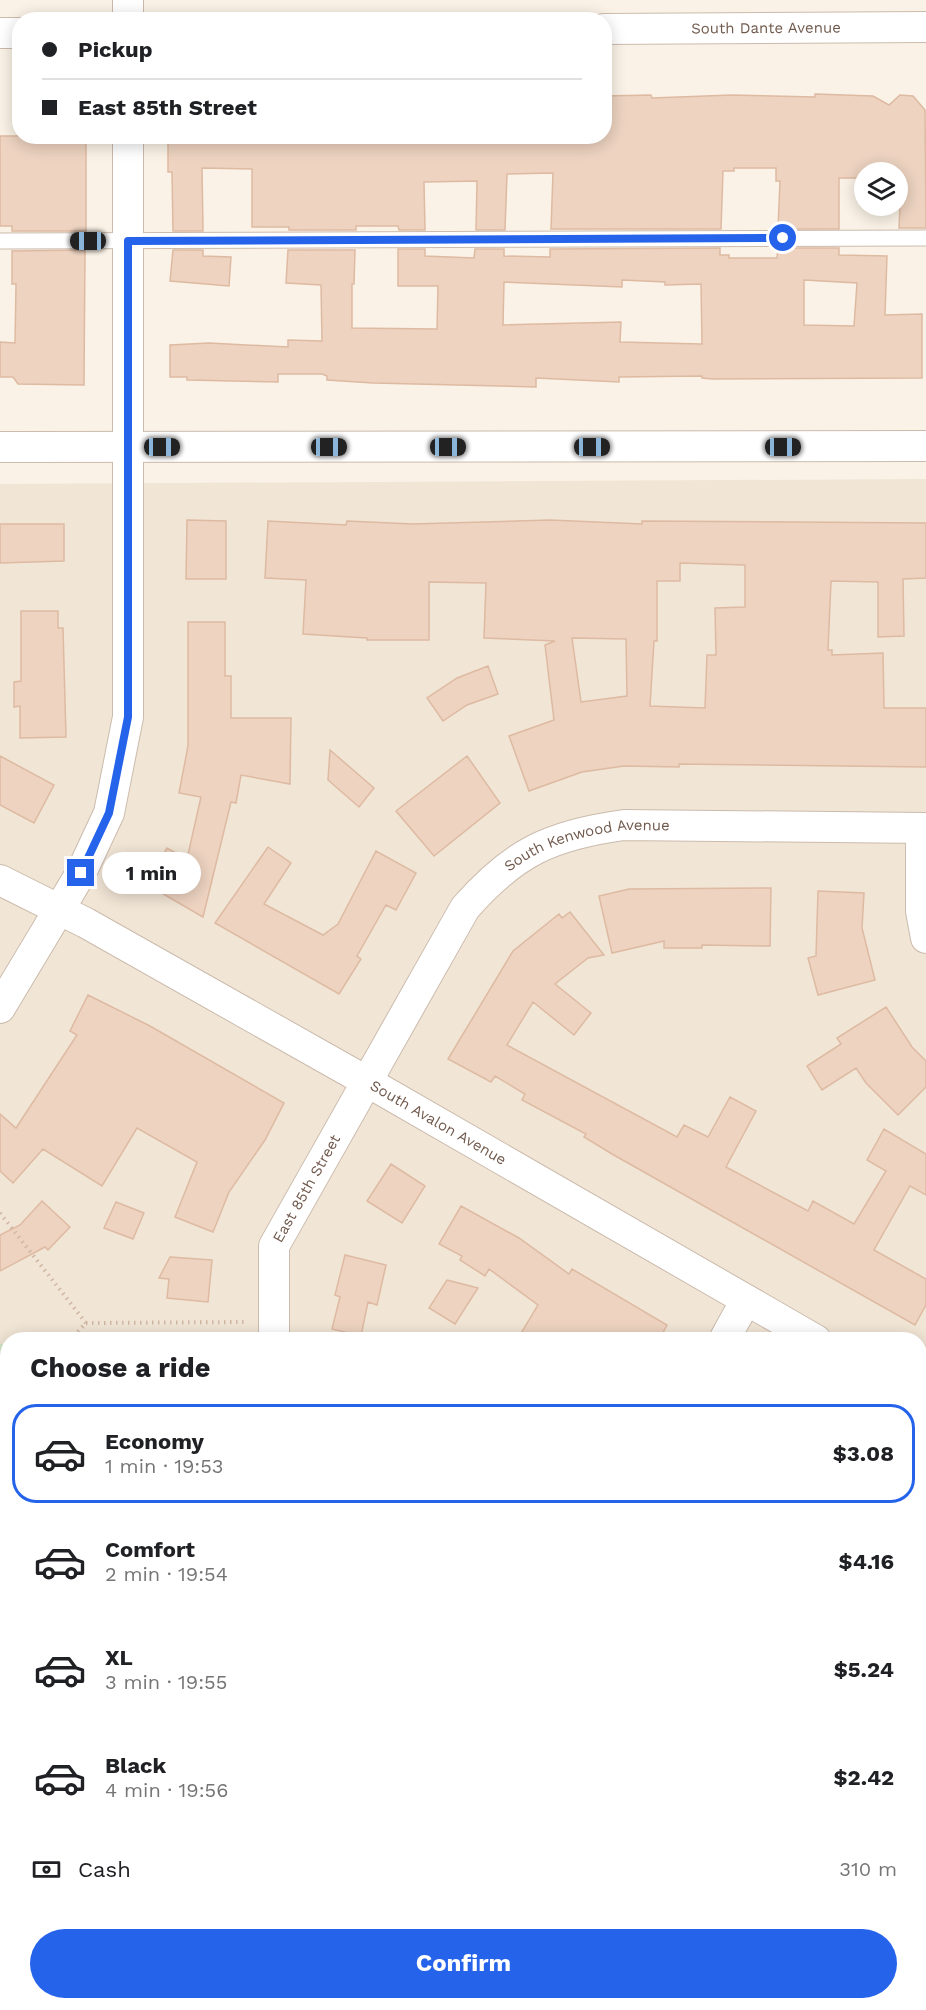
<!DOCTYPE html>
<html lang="en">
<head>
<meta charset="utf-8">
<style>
	:root { --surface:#fff; --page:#f6f6f6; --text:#202124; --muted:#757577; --line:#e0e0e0; --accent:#2563eb }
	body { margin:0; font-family:"Work Sans",sans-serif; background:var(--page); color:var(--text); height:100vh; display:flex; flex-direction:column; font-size:22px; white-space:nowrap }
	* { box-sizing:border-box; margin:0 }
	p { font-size:20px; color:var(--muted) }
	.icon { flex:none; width:33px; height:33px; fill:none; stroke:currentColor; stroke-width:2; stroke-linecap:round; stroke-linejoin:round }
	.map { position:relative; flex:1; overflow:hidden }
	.sheet { position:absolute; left:0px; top:1332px; width:927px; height:678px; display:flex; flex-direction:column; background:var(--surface); border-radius:24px 24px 0 0; box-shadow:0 3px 15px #0003 }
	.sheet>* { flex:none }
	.top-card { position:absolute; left:12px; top:12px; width:600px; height:132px; border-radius:24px; box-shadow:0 3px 15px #0003; display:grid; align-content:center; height:132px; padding:0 30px; background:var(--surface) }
	.buttons { position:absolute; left:854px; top:162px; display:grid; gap:12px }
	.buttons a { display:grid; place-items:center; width:54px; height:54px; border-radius:50%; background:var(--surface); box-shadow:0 3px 15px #0003; font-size:30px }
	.end { position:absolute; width:27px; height:27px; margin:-14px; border:8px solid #2563eb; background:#fff; box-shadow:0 0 0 3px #fff }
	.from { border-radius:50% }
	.bubble { position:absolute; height:42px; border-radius:21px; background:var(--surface); box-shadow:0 3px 15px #0003; font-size:20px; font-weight:700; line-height:42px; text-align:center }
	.car { position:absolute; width:18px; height:36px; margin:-18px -9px; border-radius:8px; box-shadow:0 0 4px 2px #0007; background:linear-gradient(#222 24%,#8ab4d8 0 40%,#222 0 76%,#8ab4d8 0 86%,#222 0) }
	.top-card b { display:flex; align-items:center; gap:21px; height:57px; font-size:22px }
	.top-card b+b { border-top:2px solid var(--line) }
	.top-card i { width:15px; height:15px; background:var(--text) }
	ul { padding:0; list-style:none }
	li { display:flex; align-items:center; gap:18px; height:99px; margin:0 12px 9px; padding:0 18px; border:3px solid transparent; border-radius:24px }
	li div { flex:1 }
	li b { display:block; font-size:22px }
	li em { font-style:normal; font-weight:700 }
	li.on { border-color:var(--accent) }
	li>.icon { width:54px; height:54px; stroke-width:1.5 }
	h2 { padding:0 30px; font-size:27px; line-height:72px }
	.pay { display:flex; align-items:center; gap:15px; height:66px; padding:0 30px; font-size:22px }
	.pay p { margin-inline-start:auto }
	.cta { display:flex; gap:12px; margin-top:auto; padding:12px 30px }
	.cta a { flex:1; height:69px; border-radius:36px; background:var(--accent); color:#fff; font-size:24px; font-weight:700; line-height:69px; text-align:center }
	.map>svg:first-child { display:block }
	.residential { fill:#f1e5d5 }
	.green { fill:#d2e6c6 }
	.building { fill:#edd3c0; stroke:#debaa2; stroke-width:1.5; fill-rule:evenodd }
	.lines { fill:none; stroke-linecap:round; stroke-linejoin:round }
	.lane-casing { stroke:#cbbbad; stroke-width:17 }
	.street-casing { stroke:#cbbbad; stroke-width:32 }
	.path { stroke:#d1b6a3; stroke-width:4; stroke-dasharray:1.5 4.5; stroke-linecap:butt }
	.lane { stroke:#fff; stroke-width:15 }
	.street { stroke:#fff; stroke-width:30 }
	.route { stroke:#2563eb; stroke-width:8 }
	.labels { text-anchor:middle; stroke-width:4.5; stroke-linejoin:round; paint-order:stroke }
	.street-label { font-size:15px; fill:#715a4d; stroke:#fdf7ec }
</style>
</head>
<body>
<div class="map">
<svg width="926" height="2010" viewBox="0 0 926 2010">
	<rect width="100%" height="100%" fill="#faf2e6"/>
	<path class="residential" d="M 926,479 L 926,2010 L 77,2010 L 77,2002 L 920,2002 L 920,1340 L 8,1340 L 7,1344 L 0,1344 L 0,484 Z"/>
	<path class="green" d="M 0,1344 L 8,1344 L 8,2002 L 77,2003 L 77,2010 L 0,2010 Z"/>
	<path class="building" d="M 815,94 L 873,96 L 889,105 L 900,95 L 913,96 L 925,110 L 926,228 L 899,228 L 901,182 L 897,183 L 897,172 L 864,172 L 864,178 L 839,178 L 839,229 L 778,229 L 780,181 L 776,181 L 776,168 L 734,168 L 734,171 L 723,171 L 721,229 L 551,229 L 553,173 L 507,174 L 505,230 L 476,230 L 477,181 L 424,182 L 425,230 L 399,230 L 398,226 L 356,226 L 356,230 L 289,230 L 289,227 L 252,227 L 252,169 L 202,168 L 203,231 L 173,231 L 172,172 L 168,172 L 168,136 L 604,136 L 604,96 L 651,95 L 652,98 L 732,95 L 815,97 Z
		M 0,136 L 86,136 L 86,231 L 12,231 L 12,226 L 0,226 Z
		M 720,248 L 720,255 L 729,255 L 729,258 L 777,258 L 778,248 L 839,248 L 839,255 L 887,256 L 885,315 L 922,314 L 922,378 L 712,379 L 702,378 L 702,376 L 619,377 L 619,382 L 536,378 L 536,387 L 373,383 L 327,380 L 327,376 L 322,374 L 278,374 L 278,382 L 187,380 L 187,377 L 170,377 L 170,345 L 209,343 L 288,347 L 288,340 L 322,341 L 321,285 L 286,283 L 288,250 L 355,250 L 354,284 L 352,284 L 352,328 L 437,329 L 438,286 L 398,286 L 398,249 L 425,249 L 425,256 L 474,258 L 475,249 L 504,249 L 504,256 L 550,257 L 550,249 ZM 622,280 L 665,282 L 665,285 L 701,284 L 702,344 L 620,342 L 621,322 L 503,325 L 504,282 L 622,287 ZM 804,280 L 857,283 L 854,326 L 804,325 Z
		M 85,250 L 84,385 L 18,384 L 13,377 L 0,377 L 0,342 L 15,343 L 16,284 L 12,284 L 12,251 Z
		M 173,250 L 203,250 L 203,256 L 231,257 L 229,286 L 170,281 Z
		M 187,520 L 226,521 L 226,579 L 186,579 Z
		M 550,520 L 642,524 L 642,521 L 926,523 L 926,578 L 903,579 L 904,636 L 878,637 L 878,582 L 831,581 L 828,650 L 832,650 L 832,655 L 883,653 L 884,708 L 926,708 L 926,767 L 679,764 L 679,767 L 624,766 L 582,772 L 529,791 L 509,736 L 554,720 L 545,645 L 555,641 L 484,638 L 486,583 L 429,582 L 429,640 L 367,640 L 367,638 L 303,634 L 306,580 L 265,578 L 268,521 L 346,525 L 347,521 L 413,524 ZM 680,563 L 745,565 L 745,607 L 715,608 L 716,655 L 707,655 L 705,708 L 650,706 L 654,641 L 657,641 L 657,581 L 680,581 ZM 572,638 L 626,639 L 627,696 L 581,702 Z
		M 0,524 L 64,524 L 64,561 L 0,563 Z
		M 21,611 L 58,611 L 58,628 L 63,628 L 66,737 L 20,738 L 20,706 L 14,707 L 14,682 L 21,681 Z
		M 188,622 L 225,622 L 225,676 L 231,676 L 231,718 L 291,718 L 290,784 L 241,775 L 236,803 L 231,802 L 203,917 L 146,884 L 167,848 L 187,859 L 201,797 L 179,793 L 188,746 Z
		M 488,666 L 498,694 L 467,705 L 443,721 L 427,698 L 457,678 Z
		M 330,750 L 374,788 L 359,807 L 328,780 Z
		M 0,756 L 54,785 L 34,823 L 0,805 Z
		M 467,756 L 500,803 L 434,856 L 396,811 Z
		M 268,847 L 291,863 L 264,904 L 323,935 L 338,924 L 376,851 L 416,873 L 396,910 L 386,905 L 357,956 L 361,959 L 339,994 L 215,923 Z
		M 771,888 L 770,946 L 702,945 L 702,948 L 664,948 L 664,941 L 612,953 L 599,896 L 629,889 Z
		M 818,891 L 864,893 L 862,928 L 875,980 L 818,995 L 808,958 L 816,956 Z
		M 570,912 L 604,955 L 588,958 L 555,984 L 591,1013 L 574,1035 L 533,1002 L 507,1045 L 677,1137 L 684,1125 L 708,1137 L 730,1097 L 756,1111 L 726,1167 L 808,1211 L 813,1201 L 854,1224 L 886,1171 L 867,1160 L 884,1129 L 926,1154 L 926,1195 L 910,1186 L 874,1250 L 926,1279 L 926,1305 L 915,1325 L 612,1154 L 584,1137 L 586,1134 L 522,1100 L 525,1094 L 495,1076 L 491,1082 L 448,1059 L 513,951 L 559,914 L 562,918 Z
		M 88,995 L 150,1026 L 284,1103 L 265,1140 L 229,1192 L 213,1232 L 175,1217 L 197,1162 L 137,1128 L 102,1186 L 43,1149 L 13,1183 L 0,1171 L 0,1114 L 16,1128 L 77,1035 L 70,1031 Z
		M 886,1007 L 912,1047 L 926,1061 L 926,1087 L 898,1115 L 866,1083 L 856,1068 L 822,1090 L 807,1066 L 841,1044 L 837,1038 Z
		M 391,1164 L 425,1186 L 402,1223 L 367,1201 Z
		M 42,1201 L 70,1227 L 48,1250 L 45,1247 L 0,1271 L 0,1235 L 20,1225 Z
		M 116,1202 L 144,1213 L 133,1239 L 104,1228 Z
		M 461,1206 L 519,1238 L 569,1274 L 572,1269 L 667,1325 L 659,1340 L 517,1340 L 538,1305 L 489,1269 L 485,1276 L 460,1260 L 462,1256 L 439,1244 Z
		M 345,1255 L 386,1265 L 377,1305 L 368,1302 L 361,1336 L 332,1329 L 340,1297 L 335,1295 Z
		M 170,1257 L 212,1260 L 208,1302 L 167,1298 L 169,1279 L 159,1278 Z
		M 447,1280 L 478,1288 L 455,1324 L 429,1308 Z"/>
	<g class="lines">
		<g class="lane-casing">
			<path id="lane" d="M 0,241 L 926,238"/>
		</g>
		<g class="street-casing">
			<g id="street">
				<path d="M 128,20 L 128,0"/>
				<path id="s1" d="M 604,29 L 926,27"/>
				<path d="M 0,33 L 20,33"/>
				<path d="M 0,447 L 926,446"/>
				<path d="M 921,828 L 921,911 L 926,938"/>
				<path id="s2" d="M 0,880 L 86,923 L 366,1081 L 816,1340"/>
				<path d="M 0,1008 L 81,873 L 109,813 L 128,717 L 128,136"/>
				<path id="s3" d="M 274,1340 L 274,1246 L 465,908 C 514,852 551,835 624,825 L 926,828"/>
				<path d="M 724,1340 L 746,1300"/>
				<path d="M 920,1398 L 926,1402"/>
				<path d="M 920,1903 L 926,1897"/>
				<path d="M 276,2002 L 276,2010"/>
				<path d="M 699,2010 L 717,2002"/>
			</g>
		</g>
		<path class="path" d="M 0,1213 L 86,1323 L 70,1340
			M 86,1323 L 246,1322
			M 0,1413 L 8,1405
			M 0,1513 L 8,1528
			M 0,1910 L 8,1894
			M 0,1995 L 15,2010"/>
		<use href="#lane" class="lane"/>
		<use href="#street" class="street"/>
	</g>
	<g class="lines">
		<path class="route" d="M 81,873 L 109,813 L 128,717 L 128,241 L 783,238"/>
	</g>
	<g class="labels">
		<g class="street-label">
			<text dy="5" stroke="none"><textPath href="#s1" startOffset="162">South Dante Avenue</textPath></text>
			<text dy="5" stroke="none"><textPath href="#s3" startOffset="626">South Kenwood Avenue</textPath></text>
			<text dy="5" stroke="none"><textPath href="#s2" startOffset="501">South Avalon Avenue</textPath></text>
			<text dy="5" stroke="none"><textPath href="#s3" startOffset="160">East 85th Street</textPath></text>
		</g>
	</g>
</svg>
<div class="buttons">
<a><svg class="icon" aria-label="layers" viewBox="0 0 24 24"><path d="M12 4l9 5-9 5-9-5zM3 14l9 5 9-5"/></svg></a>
</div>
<i class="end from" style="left:783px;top:238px"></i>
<i class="end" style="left:81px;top:873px"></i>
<div class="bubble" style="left:102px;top:852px;width:99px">1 min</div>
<i class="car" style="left:88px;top:241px;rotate:270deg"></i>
<i class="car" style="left:162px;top:447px;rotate:90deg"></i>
<i class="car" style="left:329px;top:447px;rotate:90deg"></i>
<i class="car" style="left:448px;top:447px;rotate:90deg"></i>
<i class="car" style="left:592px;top:447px;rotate:90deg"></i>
<i class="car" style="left:783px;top:447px;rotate:90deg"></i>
<div class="top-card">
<b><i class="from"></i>Pickup</b>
<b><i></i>East 85th Street</b>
</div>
<section class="sheet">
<h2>Choose a ride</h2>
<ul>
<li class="on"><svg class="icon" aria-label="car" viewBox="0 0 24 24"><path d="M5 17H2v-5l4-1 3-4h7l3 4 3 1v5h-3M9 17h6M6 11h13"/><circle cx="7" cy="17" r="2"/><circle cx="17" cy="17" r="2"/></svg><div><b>Economy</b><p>1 min · 19:53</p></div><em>$3.08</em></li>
<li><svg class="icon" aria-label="car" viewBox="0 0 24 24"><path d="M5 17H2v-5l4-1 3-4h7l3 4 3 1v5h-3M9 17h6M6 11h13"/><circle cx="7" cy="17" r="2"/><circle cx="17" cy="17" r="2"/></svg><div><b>Comfort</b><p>2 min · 19:54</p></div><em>$4.16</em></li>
<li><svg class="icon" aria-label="car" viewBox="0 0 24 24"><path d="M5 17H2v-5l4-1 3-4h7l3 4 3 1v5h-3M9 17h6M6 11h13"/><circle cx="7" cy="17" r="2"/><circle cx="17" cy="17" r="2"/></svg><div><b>XL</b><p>3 min · 19:55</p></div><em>$5.24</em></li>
<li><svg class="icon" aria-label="car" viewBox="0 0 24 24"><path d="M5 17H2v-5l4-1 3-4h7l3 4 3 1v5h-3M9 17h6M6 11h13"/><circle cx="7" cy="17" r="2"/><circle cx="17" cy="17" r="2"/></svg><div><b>Black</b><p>4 min · 19:56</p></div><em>$2.42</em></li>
</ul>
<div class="pay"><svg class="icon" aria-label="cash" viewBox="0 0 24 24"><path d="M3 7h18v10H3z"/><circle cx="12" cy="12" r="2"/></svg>Cash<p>310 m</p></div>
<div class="cta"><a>Confirm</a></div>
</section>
</div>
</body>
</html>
